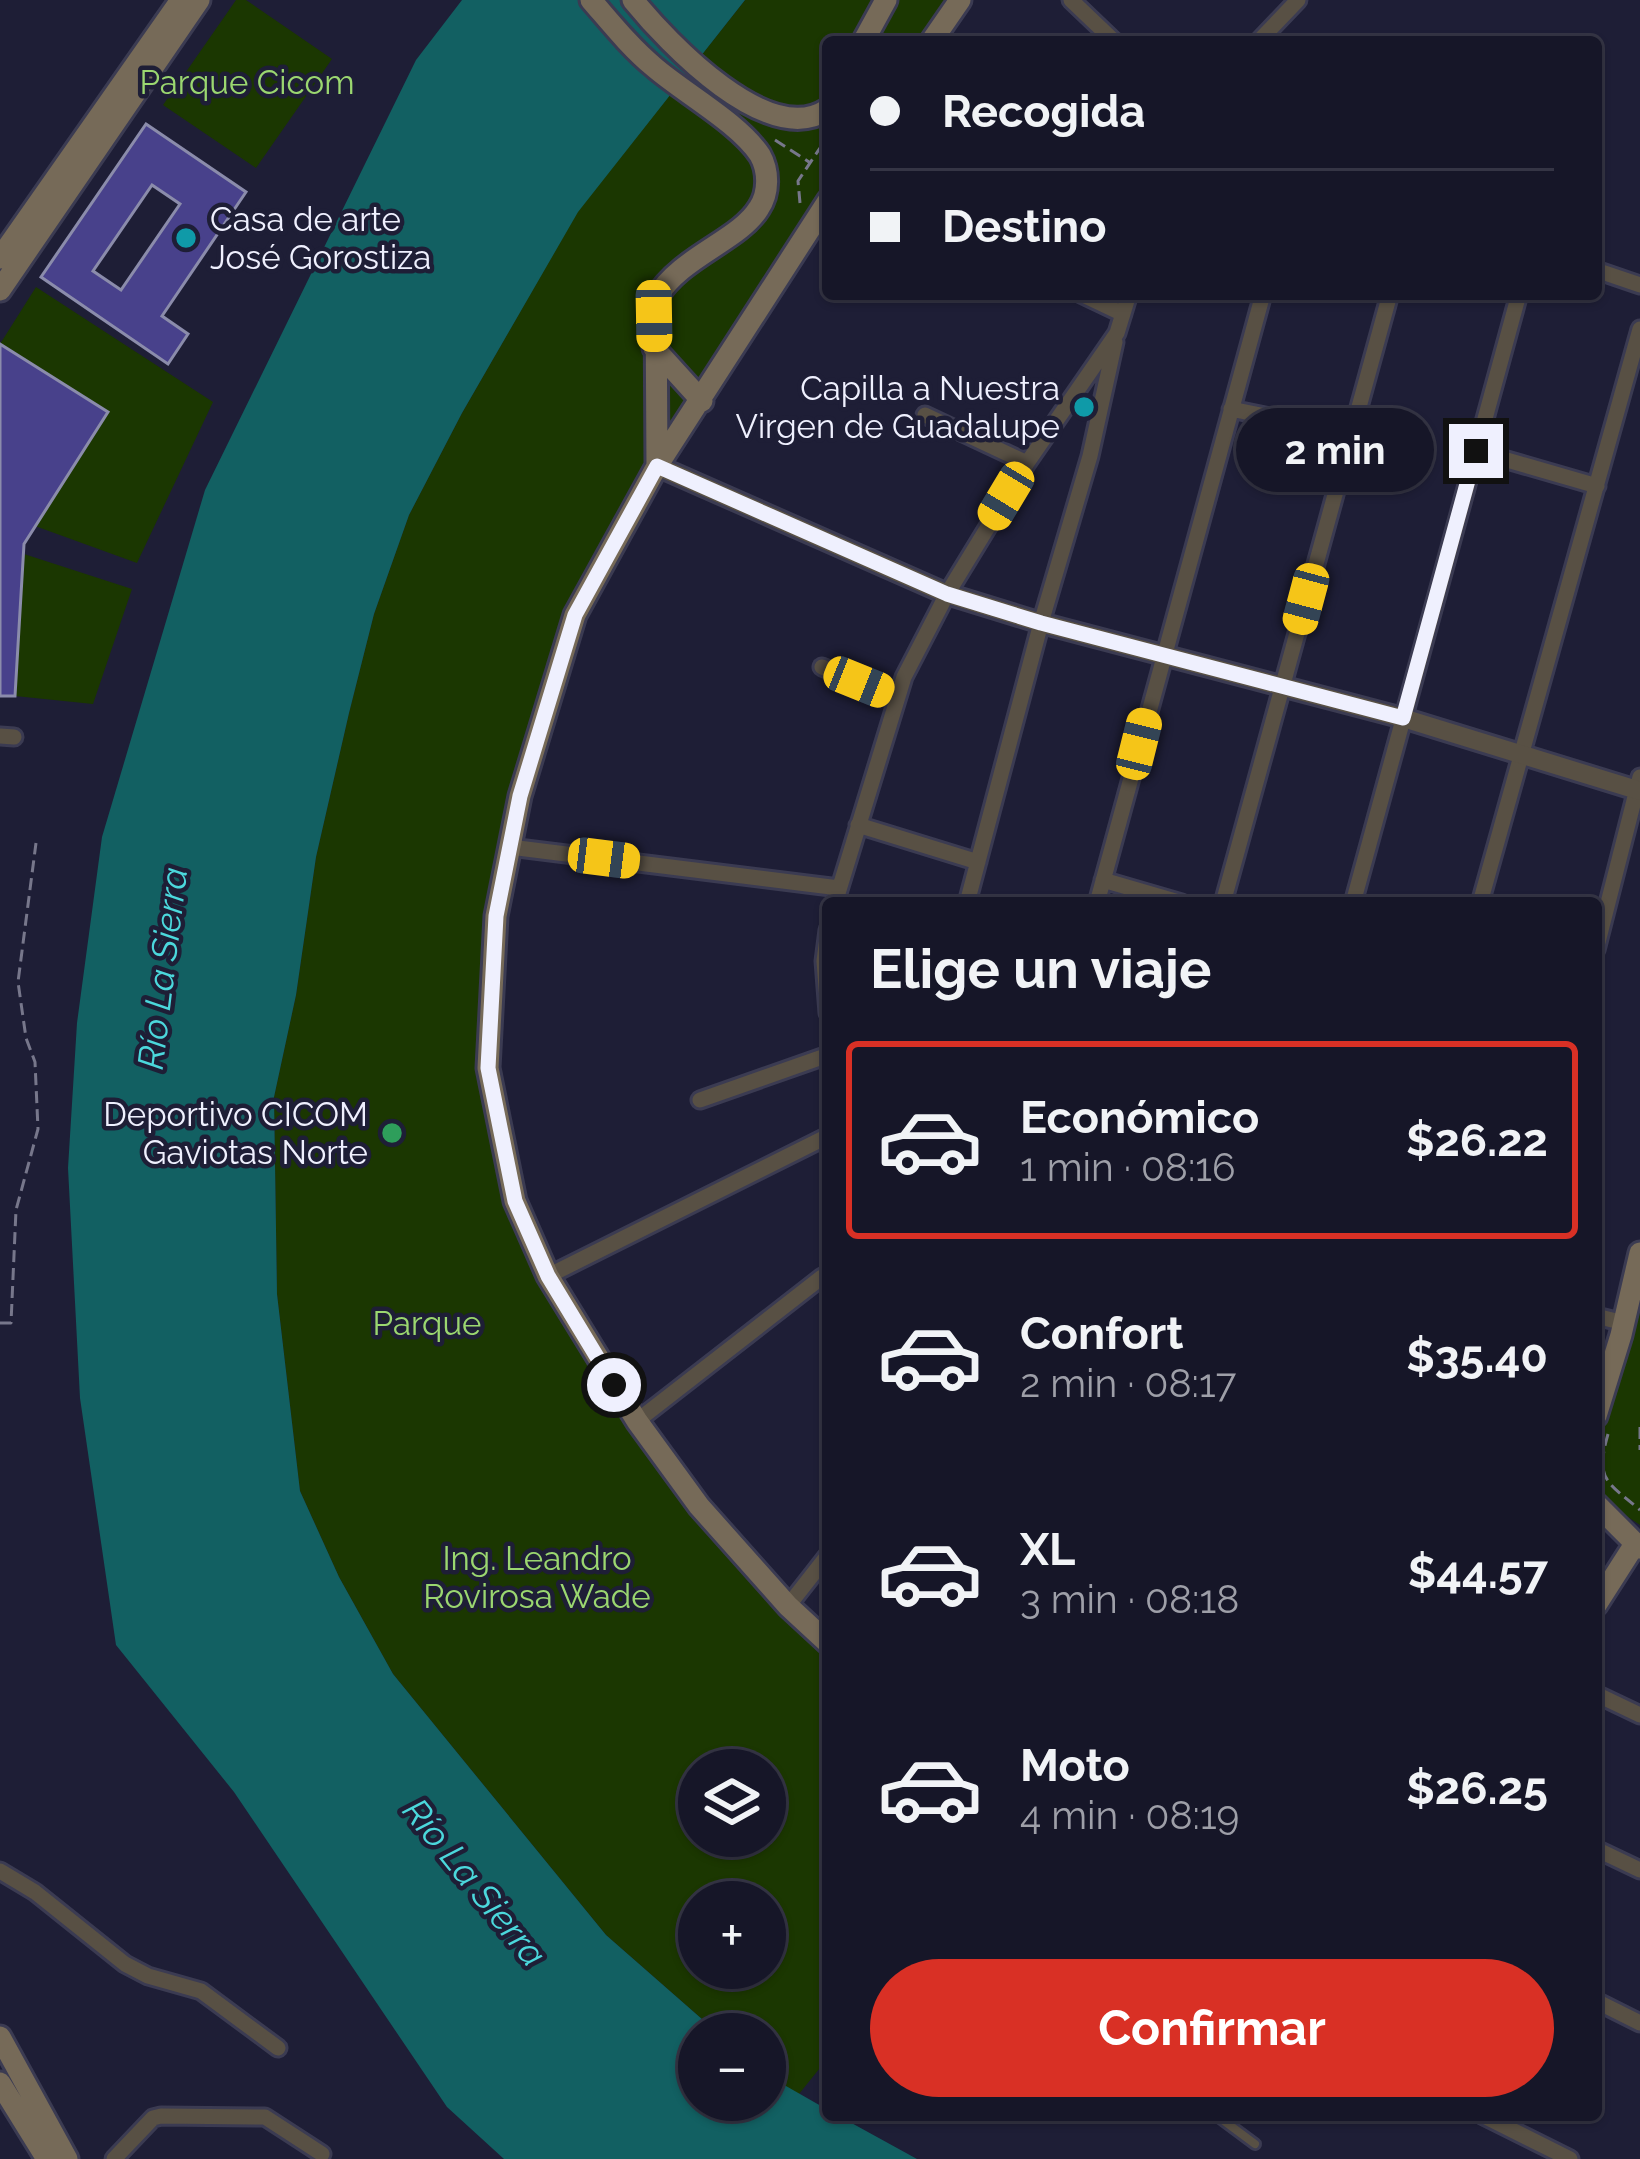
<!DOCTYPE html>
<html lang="es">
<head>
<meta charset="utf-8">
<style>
	:root { --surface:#161628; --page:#232334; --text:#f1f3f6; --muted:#9e9fa8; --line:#353545; --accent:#d93025 }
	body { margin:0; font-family:Raleway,sans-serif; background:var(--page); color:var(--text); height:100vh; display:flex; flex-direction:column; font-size:45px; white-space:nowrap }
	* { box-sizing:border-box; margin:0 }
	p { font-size:39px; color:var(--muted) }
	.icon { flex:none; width:66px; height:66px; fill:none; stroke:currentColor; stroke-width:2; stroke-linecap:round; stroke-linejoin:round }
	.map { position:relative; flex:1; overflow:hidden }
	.sheet { position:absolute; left:822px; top:897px; width:780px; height:1224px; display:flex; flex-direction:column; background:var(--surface); border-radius:12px; box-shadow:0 3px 9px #0004,0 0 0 3px var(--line) }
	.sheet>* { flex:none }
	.top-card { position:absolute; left:822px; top:36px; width:780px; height:264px; border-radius:12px; box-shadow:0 3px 9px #0004,0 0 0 3px var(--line); display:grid; align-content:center; height:264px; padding:0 48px; background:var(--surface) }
	.tools { position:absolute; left:678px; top:1749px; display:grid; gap:24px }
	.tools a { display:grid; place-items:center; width:108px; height:108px; border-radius:50%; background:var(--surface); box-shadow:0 3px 9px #0004,0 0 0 3px var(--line); font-size:60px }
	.end { position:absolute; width:54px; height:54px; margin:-27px; border:15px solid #eff0fe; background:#111; box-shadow:0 0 0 6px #111 }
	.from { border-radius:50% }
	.bubble { position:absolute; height:84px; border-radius:42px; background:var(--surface); box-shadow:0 3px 9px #0004,0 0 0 3px var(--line); font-size:39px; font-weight:700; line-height:84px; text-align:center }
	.car { position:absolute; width:36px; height:72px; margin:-36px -18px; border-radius:15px; box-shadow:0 0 9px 3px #0007; background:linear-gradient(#f5c518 24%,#345 0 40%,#f5c518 0 76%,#345 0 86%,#f5c518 0) }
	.top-card b { display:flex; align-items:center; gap:42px; height:114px; font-size:45px }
	.top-card b+b { border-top:3px solid var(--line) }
	.top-card i { width:30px; height:30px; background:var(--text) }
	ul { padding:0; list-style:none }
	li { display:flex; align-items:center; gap:36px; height:198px; margin:0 24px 18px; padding:0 24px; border:6px solid transparent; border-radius:12px }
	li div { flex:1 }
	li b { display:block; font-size:45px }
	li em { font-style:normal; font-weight:700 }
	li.active { border-color:var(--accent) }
	li>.icon { width:108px; height:108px; stroke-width:1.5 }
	h2 { padding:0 48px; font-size:54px; line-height:144px }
	.cta { display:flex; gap:24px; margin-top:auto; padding:24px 48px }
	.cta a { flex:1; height:138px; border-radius:72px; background:var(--accent); color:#fff; font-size:48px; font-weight:700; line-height:138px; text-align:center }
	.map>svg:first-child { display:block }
	.green { fill:#1b3701; fill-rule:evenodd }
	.water { fill:#126062 }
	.building { fill:#48418b; stroke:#8b8cab; stroke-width:3; fill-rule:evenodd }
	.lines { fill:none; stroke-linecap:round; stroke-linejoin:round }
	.service-casing { stroke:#3b3b52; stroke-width:14 }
	.minor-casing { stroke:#3b3b52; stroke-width:21 }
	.tertiary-casing { stroke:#3b3b52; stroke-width:24 }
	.secondary-casing { stroke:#3b3b52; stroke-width:27 }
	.path { stroke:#77778b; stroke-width:3; stroke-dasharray:12 6; stroke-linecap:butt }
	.service { stroke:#585044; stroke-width:8 }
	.minor { stroke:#585044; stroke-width:15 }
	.tertiary { stroke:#585044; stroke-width:18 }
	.secondary { stroke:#766a58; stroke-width:21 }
	.route { stroke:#eff0fe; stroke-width:15 }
	.culture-dot { fill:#0f9aa8; stroke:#1e1e36; stroke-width:4.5 }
	.leisure-dot { fill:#2e9e5b; stroke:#1e1e36; stroke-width:4.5 }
	.labels { text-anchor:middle; stroke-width:9; stroke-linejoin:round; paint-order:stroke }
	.park-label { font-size:33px; fill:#9bd770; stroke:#1e1e36 }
	.poi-label { font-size:33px; fill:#eff0fe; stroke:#1e1e36; text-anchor:end }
	.water-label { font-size:36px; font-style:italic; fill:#4bd8dc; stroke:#1e1e36 }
</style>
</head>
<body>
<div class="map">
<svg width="1640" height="2159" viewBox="0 0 1640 2159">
	<rect width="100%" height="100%" fill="#1e1e36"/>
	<path class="green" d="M 236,0 L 246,0 L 332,59 L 256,168 L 163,105 Z
		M 745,0 L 960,0 L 932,42 L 828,42 L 828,202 L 575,615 L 510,846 L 488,1068 L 515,1201 L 636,1421 L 828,1643 L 828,2058 L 799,2094 L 765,2074 L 765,2034 L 719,2034 L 606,1935 L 393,1674 L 339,1577 L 300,1491 L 277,1294 L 274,1097 L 296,995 L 316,857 L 349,713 L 374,614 L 409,515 L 462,413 L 578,211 ZM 699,1770 L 765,1770 L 765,1836 L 699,1836 ZM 699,1902 L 765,1902 L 765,1968 L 699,1968 Z
		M 36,287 L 213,402 L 137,563 L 35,526 L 108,412 L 0,344 Z
		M 24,554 L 132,589 L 93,704 L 15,696 Z
		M 1640,1275 L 1640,1525 L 1619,1511 L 1596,1486 L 1596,1438 Z"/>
	<path class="water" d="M 462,0 L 745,0 L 578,212 L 462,413 L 409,515 L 374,614 L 349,713 L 316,857 L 296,995 L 274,1097 L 277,1294 L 300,1491 L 339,1577 L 393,1674 L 606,1935 L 719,2034 L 699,2034 L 699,2100 L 765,2100 L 765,2074 L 828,2110 L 828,2115 L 837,2115 L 917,2159 L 504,2159 L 447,2107 L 234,1792 L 116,1645 L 80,1398 L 68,1168 L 77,1023 L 102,837 L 205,490 L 416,60 Z"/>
	<path class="building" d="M 146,124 L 246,192 L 162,316 L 188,334 L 168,364 L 41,277 ZM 152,185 L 180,204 L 121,290 L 93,271 Z
		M 0,344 L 108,412 L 24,544 L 15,696 L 0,696 Z"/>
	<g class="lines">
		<g class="service-casing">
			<path id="service" d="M 1216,2115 L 1255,2144"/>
		</g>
		<g class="minor-casing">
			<path id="minor" d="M 1071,0 L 1115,42
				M 1258,42 L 1298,0
				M 1596,270 L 1640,285
				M 1081,294 L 1123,314
				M 1231,409 L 1352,434
				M 925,415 L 1027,463
				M 1476,451 L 1597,486
				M 822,667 L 896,697
				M 0,736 L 14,737
				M 858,825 L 978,862
				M 510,847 L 839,888
				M 1103,880 L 1182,903
				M 835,903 L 904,677 L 947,594 L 1027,463 L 1117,333 L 1129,294
				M 967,903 L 1041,623 L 1090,456 L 1115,342
				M 1097,903 L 1263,294
				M 1223,903 L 1390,294
				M 1353,903 L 1519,294
				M 1480,903 L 1640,329
				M 828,930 L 824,961 L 828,1013
				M 1596,950 L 1640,777
				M 700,1100 L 828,1055
				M 548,1276 L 828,1136
				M 1596,1316 L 1624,1323
				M 637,1421 L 822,1277
				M 788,1606 L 828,1555
				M 1596,1694 L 1640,1715
				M 1596,1849 L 1640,1870
				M 0,1871 L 35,1892 L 125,1964 L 148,1976 L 201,1991 L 278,2048
				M 1596,2001 L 1640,2023
				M 1482,2115 L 1570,2159
				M 114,2159 L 153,2118 L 161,2116 L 265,2117 L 322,2154"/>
		</g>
		<g class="tertiary-casing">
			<path id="tertiary" d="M 657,466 L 947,594 L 1041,623 L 1403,718 L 1640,791"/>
		</g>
		<g class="secondary-casing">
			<path id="secondary" d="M 591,0 C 611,23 630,47 654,67 C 684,93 739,123 760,155 C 769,171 769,193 759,208 C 739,241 681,256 656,298 L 657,466
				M 633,0 C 668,43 769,150 828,109
				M 863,42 L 886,0
				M 931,42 L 960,0
				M 828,201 L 657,466 L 575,615 L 520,796 L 496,916 L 488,1068 L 515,1201 L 548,1276 L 637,1421 L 699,1506 L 788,1606 L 828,1643
				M 0,258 L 181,0
				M 0,290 L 199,0
				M 654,348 L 702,401
				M 1596,1416 L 1621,1335 L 1640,1253
				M 1596,1504 L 1640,1548
				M 1596,1605 L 1635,1544
				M 0,2037 L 67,2159
				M 0,2083 L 47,2159"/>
		</g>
		<path class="path" d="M 775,140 L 809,162
			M 800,203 L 798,181 L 828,136
			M 0,1323 L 11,1323 L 16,1210 L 38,1129 L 35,1062 L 26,1038 L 18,982 L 36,843
			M 1640,1427 L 1640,1450
			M 1608,1434 C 1595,1480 1606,1481 1640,1510"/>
		<use href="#service" class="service"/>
		<use href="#minor" class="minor"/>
		<use href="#tertiary" class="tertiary"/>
		<use href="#secondary" class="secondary"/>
	</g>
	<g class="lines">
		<path class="route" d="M 614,1385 L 548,1276 L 515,1201 L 488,1068 L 496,916 L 520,796 L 575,615 L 657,466 L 947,594 L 1041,623 L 1403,718 L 1476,451"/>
	</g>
	<g class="culture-dot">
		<circle cx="186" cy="238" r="12"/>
		<circle cx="1084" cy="407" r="12"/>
	</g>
	<circle class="leisure-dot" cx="392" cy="1133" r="12"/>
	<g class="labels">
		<g class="park-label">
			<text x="247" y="94">Parque Cicom</text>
			<text x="427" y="1335">Parque</text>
			<text x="537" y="1570">Ing. Leandro<tspan x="537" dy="38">Rovirosa Wade</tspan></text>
		</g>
		<g class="poi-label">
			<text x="210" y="231" text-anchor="start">Casa de arte<tspan x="210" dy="38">José Gorostiza</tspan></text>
			<text x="1060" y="400">Capilla a Nuestra<tspan x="1060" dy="38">Virgen de Guadalupe</tspan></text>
			<text x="368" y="1126">Deportivo CICOM<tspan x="368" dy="38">Gaviotas Norte</tspan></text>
		</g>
		<g class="water-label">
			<text transform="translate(162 968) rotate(-83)" y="13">Río La Sierra</text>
			<text transform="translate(475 1882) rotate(51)" y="13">Río La Sierra</text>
		</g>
	</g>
</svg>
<div class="tools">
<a><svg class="icon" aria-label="layers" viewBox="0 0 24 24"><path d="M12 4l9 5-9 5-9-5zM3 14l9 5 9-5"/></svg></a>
<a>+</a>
<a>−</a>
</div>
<i class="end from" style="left:614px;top:1385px"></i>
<i class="end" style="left:1476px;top:451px"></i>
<div class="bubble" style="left:1236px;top:408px;width:198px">2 min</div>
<i class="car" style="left:654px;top:316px;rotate:179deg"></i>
<i class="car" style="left:1006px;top:496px;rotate:211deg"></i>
<i class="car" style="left:1306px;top:599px;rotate:195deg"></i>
<i class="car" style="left:859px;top:682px;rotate:112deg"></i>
<i class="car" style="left:1139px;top:744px;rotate:14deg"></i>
<i class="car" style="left:604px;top:858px;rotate:97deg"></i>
<div class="top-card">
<b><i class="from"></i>Recogida</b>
<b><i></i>Destino</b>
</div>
<section class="sheet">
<h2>Elige un viaje</h2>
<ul>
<li class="active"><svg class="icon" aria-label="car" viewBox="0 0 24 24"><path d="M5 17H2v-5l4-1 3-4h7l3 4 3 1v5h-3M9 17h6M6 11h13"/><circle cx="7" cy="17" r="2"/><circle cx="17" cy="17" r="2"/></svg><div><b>Económico</b><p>1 min · 08:16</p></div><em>$26.22</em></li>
<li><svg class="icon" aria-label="car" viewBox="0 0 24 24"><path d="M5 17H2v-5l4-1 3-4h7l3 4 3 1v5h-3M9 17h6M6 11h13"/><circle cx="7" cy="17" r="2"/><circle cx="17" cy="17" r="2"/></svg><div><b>Confort</b><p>2 min · 08:17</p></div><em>$35.40</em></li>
<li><svg class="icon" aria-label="car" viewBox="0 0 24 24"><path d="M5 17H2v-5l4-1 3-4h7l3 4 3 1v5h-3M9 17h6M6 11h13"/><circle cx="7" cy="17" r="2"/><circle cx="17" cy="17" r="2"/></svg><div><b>XL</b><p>3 min · 08:18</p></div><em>$44.57</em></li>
<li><svg class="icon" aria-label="car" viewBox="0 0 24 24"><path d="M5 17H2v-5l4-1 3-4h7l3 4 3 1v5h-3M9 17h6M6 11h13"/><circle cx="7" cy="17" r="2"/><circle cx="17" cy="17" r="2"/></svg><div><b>Moto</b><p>4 min · 08:19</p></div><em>$26.25</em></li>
</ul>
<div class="cta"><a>Confirmar</a></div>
</section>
</div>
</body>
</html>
